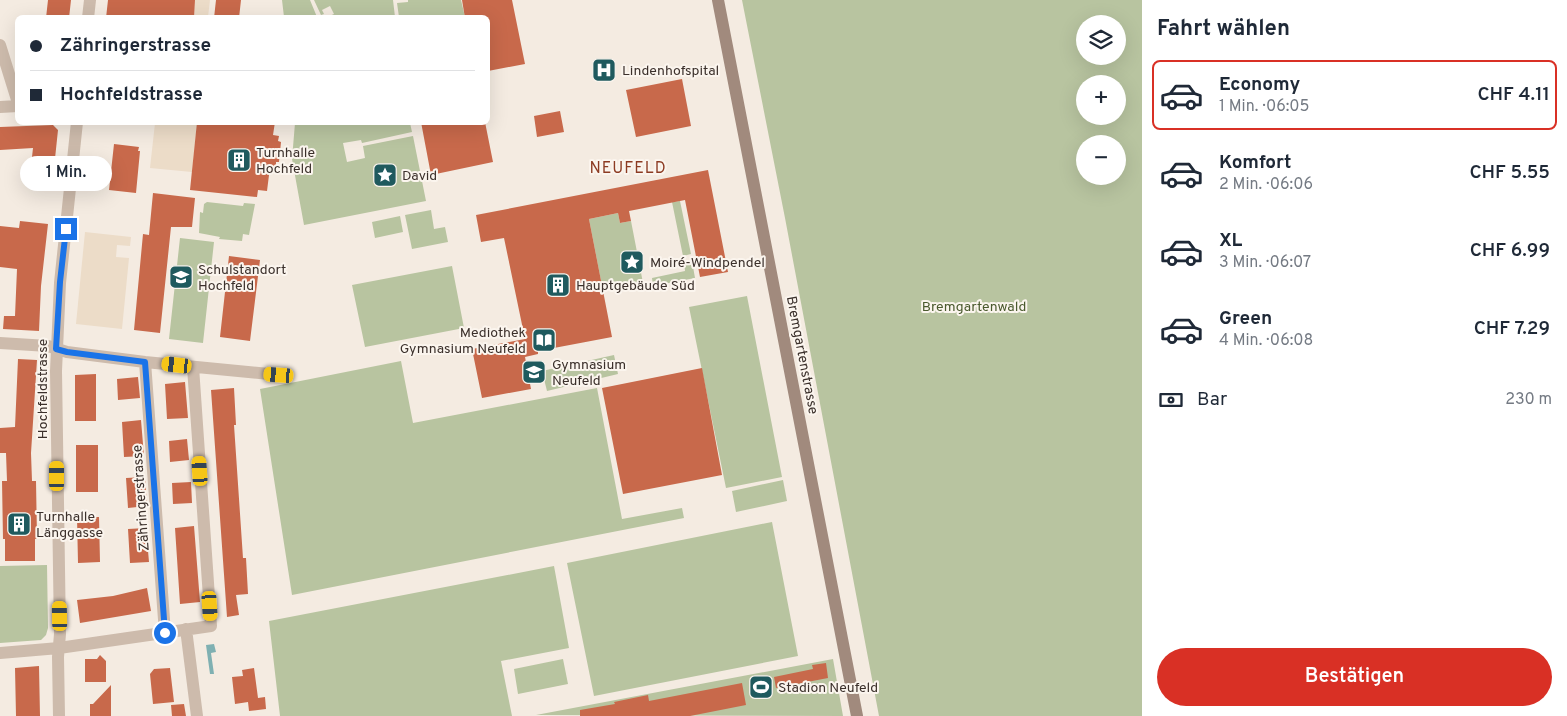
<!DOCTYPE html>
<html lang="de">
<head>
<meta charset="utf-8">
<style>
	:root { --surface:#fff; --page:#f2f2f3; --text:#1f2937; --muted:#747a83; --line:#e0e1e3; --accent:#d93025 }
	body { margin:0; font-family:Overpass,sans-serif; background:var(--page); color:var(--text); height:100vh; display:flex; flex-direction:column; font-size:19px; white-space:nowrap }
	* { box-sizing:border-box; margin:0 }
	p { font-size:16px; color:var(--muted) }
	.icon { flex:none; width:28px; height:28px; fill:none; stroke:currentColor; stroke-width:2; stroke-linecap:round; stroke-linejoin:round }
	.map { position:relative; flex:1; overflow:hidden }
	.drawer { display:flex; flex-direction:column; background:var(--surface); width:425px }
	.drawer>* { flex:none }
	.top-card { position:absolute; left:15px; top:15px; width:475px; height:110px; border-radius:8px; box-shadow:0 5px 20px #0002; display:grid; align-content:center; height:110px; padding:0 15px; background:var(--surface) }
	.buttons { position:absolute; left:1076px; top:15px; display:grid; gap:10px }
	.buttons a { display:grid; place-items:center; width:50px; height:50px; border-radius:50%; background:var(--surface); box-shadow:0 5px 20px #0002; font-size:25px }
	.end { position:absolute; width:22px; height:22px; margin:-11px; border:6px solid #1a73e8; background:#fff; box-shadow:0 0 0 2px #fff }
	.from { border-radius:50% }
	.bubble { position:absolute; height:35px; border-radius:18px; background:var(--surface); box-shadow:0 5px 20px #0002; font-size:16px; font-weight:600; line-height:35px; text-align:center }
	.car { position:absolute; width:15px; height:30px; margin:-15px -8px; border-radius:6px; box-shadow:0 0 4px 1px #0007; background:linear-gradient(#f5c518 24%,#345 0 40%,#f5c518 0 76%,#345 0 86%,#f5c518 0) }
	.top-card b { display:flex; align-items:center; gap:18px; height:48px; font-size:19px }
	.top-card b+b { border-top:1px solid var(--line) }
	.top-card i { width:12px; height:12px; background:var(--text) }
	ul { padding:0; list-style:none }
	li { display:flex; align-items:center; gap:15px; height:70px; margin:0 10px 8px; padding:0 5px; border:2px solid transparent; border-radius:8px }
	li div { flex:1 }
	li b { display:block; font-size:19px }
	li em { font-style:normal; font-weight:600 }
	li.selected { border-color:var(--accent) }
	li>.icon { width:45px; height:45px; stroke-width:1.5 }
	h2 { padding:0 15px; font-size:22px; line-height:60px }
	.pay { display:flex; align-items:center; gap:12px; height:55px; padding:0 15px; font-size:19px }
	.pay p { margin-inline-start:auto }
	.button { display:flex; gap:10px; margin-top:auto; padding:10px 15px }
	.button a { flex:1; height:58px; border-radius:30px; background:var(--accent); color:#fff; font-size:20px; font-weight:600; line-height:58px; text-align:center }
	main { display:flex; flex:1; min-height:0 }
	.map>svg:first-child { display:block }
	.green { fill:#b8c4a0; fill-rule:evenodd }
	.plaza { fill:#ecdcc8 }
	.water { fill:#7fb0b2 }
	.building { fill:#c8694b }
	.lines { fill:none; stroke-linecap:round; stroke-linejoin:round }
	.minor { stroke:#cdbbac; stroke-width:12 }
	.secondary { stroke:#a18a7d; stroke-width:12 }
	.route { stroke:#1a73e8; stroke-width:6 }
	.labels { text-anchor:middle; stroke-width:4; stroke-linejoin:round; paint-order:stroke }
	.poi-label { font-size:14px; fill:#3b302b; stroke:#fbf5ee; text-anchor:start }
	.park-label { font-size:14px; fill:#4a5a2e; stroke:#fbf5ee }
	.street-label { font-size:14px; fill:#3b302b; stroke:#fbf5ee }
	.quarter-label { font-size:16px; letter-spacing:1px; fill:#8c3b22; stroke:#fbf5ee }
</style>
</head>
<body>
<main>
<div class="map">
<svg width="1142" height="716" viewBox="0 0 1142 716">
	<rect width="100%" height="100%" fill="#f4ebe1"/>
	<path class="green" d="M 282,0 L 310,0 L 317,17 L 284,17 Z
		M 314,0 L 393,0 L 395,17 L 327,17 L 334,14 L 330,6 L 322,10 L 324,14 L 321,15 Z
		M 408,0 L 461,0 L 465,17 L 399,17 L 397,3 L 408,2 Z
		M 742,0 L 1142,0 L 1142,716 L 879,716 L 785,218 ZM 1085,24 L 1118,24 L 1118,56 L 1085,56 ZM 1085,84 L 1118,84 L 1118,116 L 1085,116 ZM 1085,144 L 1118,144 L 1118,176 L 1085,176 Z
		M 295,123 L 410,123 L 412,132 L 362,143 L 361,140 L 343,143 L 347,162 L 365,158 L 363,146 L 413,136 L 426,201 L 304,225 L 292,159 Z
		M 680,201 L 691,254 L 683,256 L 672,202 Z
		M 207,202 L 243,206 L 244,203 L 255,204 L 249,235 L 243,234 L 242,241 L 219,239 L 220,237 L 199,233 L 200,212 L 203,213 L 204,204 Z
		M 431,210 L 434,229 L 445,227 L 448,242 L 412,249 L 405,215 Z
		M 618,213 L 620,223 L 631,221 L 643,283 L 603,291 L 589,219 Z
		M 400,216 L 403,232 L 375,238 L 372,222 Z
		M 180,238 L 214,242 L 203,343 L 169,339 Z
		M 692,261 L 695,278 L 653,286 L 652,278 L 685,271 L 684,262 Z
		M 452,266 L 464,328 L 365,347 L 352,285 Z
		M 747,296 L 782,477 L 726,488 L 689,307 Z
		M 614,355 L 618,374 L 547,391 L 542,371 Z
		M 401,361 L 413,423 L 597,388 L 622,519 L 682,508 L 684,518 L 292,595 L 260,389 Z
		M 783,480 L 787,501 L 736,512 L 732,491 Z
		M 772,522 L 798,656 L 594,696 L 567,563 Z
		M 47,565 L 48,628 L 46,635 L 41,640 L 0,643 L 0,566 Z
		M 554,566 L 569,648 L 501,661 L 512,716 L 280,716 L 269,621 Z
		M 563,659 L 568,684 L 518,694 L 514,669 Z
		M 833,659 L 843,716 L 536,715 Z"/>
	<path class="plaza" d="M 195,0 L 210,0 L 208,17 L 194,18 Z
		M 155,123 L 197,123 L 192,172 L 150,168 Z
		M 85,232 L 131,237 L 130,246 L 117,245 L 116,257 L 129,258 L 122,329 L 76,324 Z"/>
	<path class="water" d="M 214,644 L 216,652 L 211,653 L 214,674 L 210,674 L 206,645 Z"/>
	<path class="building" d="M 48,0 L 71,0 L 69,18 L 46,18 Z
		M 108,0 L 195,0 L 194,18 L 155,18 L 132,15 L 132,18 L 106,18 Z
		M 216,0 L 241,0 L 239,18 L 214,18 Z
		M 462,0 L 512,0 L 525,64 L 488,71 L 488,18 L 465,18 Z
		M 682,79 L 691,126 L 636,137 L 626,90 Z
		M 560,111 L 564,132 L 537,137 L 534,116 Z
		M 197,122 L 275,122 L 273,135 L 279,136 L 278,141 L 281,142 L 279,162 L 276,162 L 276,168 L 270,167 L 267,191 L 258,190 L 257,197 L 190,190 Z
		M 421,122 L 485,122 L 493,162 L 431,175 Z
		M 53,125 L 58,130 L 52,187 L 29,184 L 33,148 L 0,150 L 0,127 Z
		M 114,144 L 139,147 L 138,151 L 140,151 L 136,193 L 109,190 Z
		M 708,170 L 728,272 L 700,277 L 685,200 L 629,211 L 631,221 L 620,223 L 618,213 L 589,219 L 612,337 L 538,351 L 538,354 L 525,357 L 531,389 L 482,398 L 472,349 L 525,339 L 504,238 L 481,242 L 476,215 Z
		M 153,193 L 195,198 L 192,227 L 171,227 L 160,333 L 134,330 L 143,234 L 149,235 Z
		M 20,221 L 48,224 L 41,286 L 39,331 L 3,329 L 4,316 L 15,316 L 17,269 L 0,267 L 0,226 L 19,228 Z
		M 229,256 L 260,260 L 250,341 L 220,337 Z
		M 18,359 L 37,360 L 31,453 L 32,481 L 36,481 L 37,539 L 35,539 L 35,561 L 5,561 L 5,539 L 3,539 L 2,481 L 7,481 L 6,453 L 0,453 L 0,428 L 15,427 Z
		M 702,368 L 722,475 L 623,494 L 602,388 Z
		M 96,374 L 96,421 L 75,421 L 75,375 Z
		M 138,377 L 140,398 L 118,400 L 117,379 Z
		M 185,382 L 188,418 L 167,419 L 165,384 Z
		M 234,388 L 236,425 L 234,425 L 243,558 L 246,558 L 248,594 L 236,595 L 239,615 L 227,617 L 211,390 Z
		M 141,420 L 144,456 L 124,457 L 122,422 Z
		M 187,439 L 189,460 L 170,462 L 169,441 Z
		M 76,445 L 98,445 L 98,492 L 76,492 Z
		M 145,477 L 147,506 L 128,508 L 126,478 Z
		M 191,482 L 192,503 L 173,504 L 172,483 Z
		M 77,517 L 99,517 L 100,562 L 78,563 Z
		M 194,526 L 200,602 L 180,604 L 175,528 Z
		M 146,528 L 149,562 L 130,563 L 128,529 Z
		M 147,588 L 151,611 L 80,623 L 77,600 L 113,596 Z
		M 100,655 L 106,661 L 106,682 L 85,682 L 85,659 L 97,659 Z
		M 826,663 L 828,678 L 776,688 L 774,677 L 813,669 L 812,665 Z
		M 39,666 L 40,716 L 16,716 L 15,668 Z
		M 170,668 L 174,702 L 153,704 L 150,674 L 154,669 Z
		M 254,668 L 258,698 L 265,697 L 266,709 L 249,711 L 248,702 L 235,704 L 232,677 L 243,676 L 242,670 Z
		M 742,683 L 746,705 L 690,716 L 580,716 L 580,710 L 615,704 L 614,702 L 648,695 L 649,701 Z
		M 111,685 L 111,716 L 90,716 L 90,704 L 93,704 Z
		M 184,704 L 186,716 L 172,716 L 171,705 Z"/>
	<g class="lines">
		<path class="minor" d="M 88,18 L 90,0
			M 0,45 L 18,103
			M 0,107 L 18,106
			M 0,343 L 48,346 L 67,352 L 145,362 L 279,375
			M 145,362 L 165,633
			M 186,629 L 197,716
			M 0,653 L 59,648 L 211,626 L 193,367
			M 59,716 L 58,657 L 60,634 L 56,371 L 60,283 L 77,122"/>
		<path class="secondary" d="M 718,0 L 857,716"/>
	</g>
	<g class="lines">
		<path class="route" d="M 66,229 L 60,282 L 56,349 L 67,352 L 145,362 L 165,633"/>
	</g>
	<defs>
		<g id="hospital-square" transform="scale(1.25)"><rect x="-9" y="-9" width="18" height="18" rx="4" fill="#1f5a5e" stroke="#fbf5ee"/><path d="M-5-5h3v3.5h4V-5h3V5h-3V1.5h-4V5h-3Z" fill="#fff"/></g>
		<g id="building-square" transform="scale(1.25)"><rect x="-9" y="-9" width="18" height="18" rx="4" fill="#1f5a5e" stroke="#fbf5ee"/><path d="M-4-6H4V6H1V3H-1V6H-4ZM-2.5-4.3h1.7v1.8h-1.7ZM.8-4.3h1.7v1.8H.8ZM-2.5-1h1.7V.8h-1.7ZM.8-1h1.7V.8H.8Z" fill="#fff"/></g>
		<g id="sight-square" transform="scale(1.25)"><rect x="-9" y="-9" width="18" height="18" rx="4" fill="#1f5a5e" stroke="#fbf5ee"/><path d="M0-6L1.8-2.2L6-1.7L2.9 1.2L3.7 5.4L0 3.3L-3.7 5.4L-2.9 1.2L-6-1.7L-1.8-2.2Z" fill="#fff"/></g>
		<g id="school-square" transform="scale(1.25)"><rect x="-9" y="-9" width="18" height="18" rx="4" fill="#1f5a5e" stroke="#fbf5ee"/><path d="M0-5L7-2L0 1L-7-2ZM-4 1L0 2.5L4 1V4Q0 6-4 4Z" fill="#fff"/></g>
		<g id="library-square" transform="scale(1.25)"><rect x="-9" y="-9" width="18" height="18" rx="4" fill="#1f5a5e" stroke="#fbf5ee"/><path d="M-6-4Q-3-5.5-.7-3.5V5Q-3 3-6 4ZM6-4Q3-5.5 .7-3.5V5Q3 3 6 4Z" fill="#fff"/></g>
		<g id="stadium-square" transform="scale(1.25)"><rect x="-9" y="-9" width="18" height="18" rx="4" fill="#1f5a5e" stroke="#fbf5ee"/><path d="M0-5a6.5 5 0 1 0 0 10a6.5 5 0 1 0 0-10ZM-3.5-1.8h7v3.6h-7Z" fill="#fff"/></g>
	</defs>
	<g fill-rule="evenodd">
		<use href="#hospital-square" x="604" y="70"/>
		<use href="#building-square" x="239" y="160"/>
		<use href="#sight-square" x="385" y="175"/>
		<use href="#sight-square" x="632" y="262"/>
		<use href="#school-square" x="181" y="277"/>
		<use href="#building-square" x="558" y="285"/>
		<use href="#library-square" x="544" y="340"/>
		<use href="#school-square" x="534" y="372"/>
		<use href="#building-square" x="19" y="524"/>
		<use href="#stadium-square" x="761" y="687"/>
	</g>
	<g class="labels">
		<g class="poi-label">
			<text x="622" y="75">Lindenhofspital</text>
			<text x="256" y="157">Turnhalle<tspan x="256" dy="16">Hochfeld</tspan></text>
			<text x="402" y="180">David</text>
			<text x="650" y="267">Moiré-Windpendel</text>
			<text x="198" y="274">Schulstandort<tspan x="198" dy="16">Hochfeld</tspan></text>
			<text x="576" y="290">Hauptgebäude Süd</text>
			<text x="526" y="337" text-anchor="end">Mediothek<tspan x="526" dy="16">Gymnasium Neufeld</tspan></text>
			<text x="552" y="369">Gymnasium<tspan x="552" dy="16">Neufeld</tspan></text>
			<text x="36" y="521">Turnhalle<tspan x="36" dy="16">Länggasse</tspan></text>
			<text x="778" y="692">Stadion Neufeld</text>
		</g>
		<g class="park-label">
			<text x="974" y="311">Bremgartenwald</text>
		</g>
		<g class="street-label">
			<text transform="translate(803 355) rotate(79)" y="5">Bremgartenstrasse</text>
			<text transform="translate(42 389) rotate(-90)" y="5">Hochfeldstrasse</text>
			<text transform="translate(140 498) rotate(-94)" y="5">Zähringerstrasse</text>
		</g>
		<g class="quarter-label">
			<text x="628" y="173">NEUFELD</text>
		</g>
	</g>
</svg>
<div class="buttons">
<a><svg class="icon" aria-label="layers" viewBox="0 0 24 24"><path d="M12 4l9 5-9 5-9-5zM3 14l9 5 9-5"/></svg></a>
<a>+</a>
<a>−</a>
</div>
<i class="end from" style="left:165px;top:633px"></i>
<i class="end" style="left:66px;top:229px"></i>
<div class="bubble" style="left:20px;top:156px;width:92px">1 Min.</div>
<i class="car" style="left:177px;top:365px;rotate:276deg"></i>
<i class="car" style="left:279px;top:375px;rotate:274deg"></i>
<i class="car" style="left:200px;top:471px;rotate:356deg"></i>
<i class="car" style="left:57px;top:476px;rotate:0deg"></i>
<i class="car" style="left:210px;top:606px;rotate:176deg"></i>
<i class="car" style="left:60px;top:616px;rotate:359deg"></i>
<div class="top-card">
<b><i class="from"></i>Zähringerstrasse</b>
<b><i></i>Hochfeldstrasse</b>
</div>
</div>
<section class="drawer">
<h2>Fahrt wählen</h2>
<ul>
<li class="selected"><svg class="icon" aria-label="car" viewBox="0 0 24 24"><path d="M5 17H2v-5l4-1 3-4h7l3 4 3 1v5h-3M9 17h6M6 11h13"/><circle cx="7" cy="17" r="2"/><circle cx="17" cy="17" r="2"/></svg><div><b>Economy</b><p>1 Min. · 06:05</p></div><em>CHF 4.11</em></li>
<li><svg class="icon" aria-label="car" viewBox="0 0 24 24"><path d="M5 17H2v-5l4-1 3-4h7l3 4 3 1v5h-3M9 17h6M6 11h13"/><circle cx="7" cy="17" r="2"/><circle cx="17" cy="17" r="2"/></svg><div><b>Komfort</b><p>2 Min. · 06:06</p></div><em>CHF 5.55</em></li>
<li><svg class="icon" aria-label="car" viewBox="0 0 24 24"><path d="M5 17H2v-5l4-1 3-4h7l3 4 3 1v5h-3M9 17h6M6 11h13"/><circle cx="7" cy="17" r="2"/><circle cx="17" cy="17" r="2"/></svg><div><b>XL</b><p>3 Min. · 06:07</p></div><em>CHF 6.99</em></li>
<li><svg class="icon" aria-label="car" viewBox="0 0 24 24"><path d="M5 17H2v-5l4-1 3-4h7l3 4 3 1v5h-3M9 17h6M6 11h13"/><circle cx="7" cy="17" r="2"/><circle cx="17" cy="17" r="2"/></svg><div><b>Green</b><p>4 Min. · 06:08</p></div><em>CHF 7.29</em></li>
</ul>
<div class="pay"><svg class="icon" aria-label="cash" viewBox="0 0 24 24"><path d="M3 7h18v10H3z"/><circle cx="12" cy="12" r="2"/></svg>Bar<p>230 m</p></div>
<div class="button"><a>Bestätigen</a></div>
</section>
</main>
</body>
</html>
